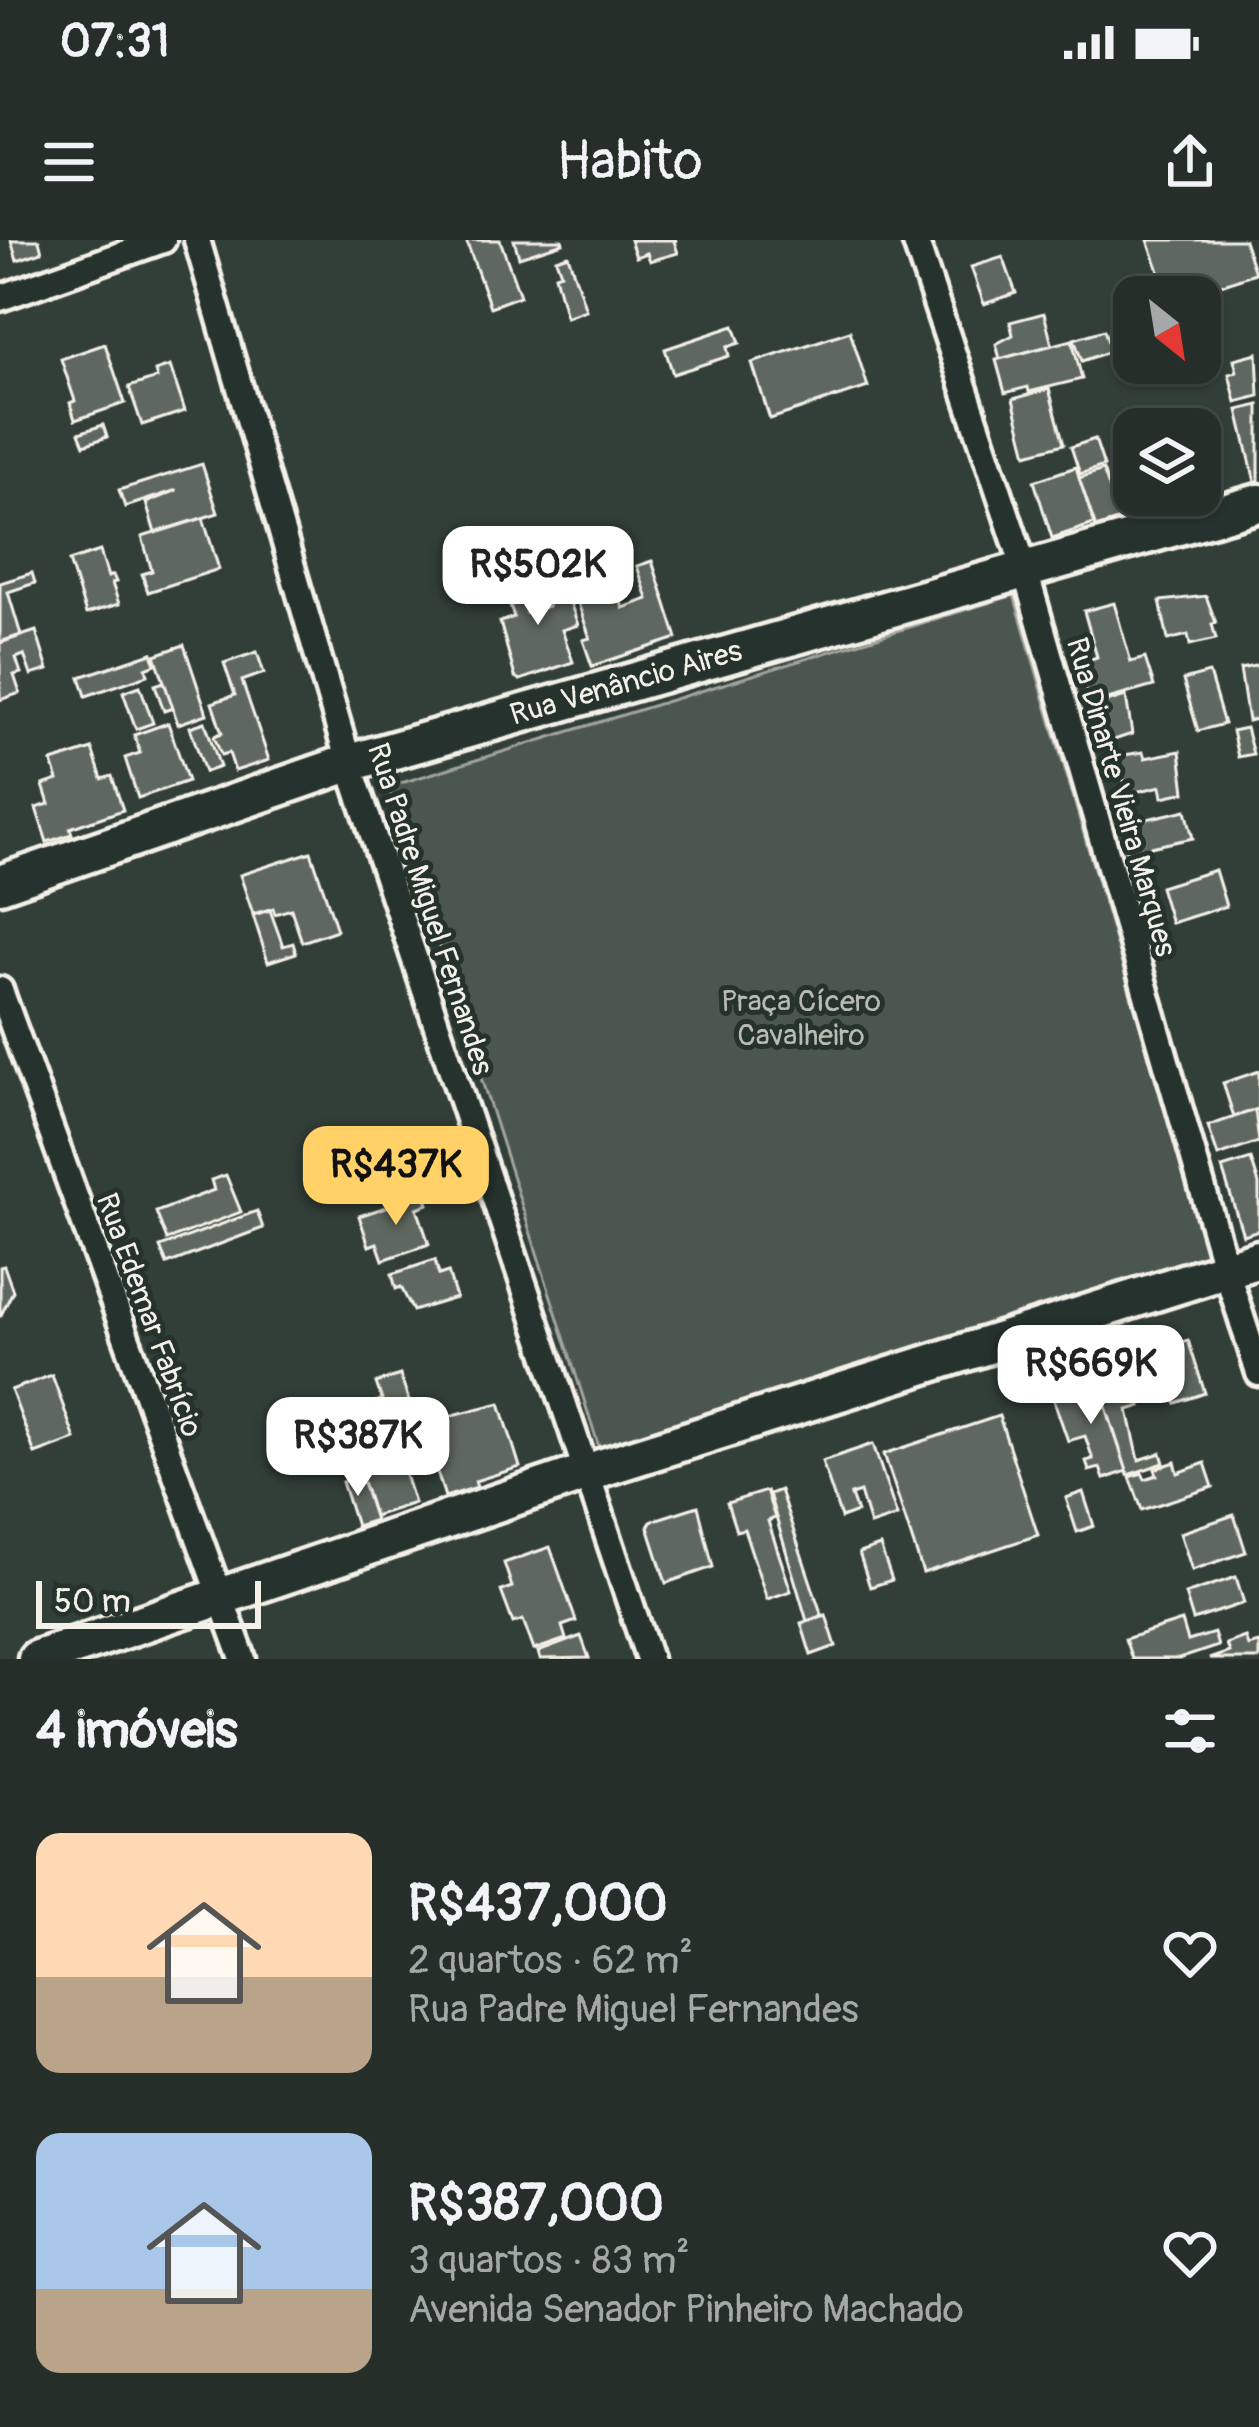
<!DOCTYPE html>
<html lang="pt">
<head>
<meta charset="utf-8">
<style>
  body { margin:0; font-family:Pangolin,sans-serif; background:#2e3632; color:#f1f3f6; height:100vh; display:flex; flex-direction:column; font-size:45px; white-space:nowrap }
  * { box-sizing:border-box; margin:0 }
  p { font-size:39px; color:#a4a8a8 }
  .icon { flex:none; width:66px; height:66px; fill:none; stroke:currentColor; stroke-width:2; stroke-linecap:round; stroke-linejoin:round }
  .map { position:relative; height:1419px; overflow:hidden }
  .sheet { display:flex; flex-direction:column; background:#262e2a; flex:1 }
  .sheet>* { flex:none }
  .needle { width:78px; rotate:150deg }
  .tools { position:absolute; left:1113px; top:36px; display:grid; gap:24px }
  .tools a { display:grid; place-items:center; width:108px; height:108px; border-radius:24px; background:#262e2a; box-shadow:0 3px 9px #0004,0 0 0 3px #424a47; font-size:60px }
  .scale { position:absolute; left:36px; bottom:30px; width:225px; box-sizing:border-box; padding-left:12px; border:6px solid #f4f1e8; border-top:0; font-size:33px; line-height:42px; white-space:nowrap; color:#f4f1e8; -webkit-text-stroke:9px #26332d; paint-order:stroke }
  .price { position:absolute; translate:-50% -102px; padding:0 27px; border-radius:24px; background:#fff; color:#222; font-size:39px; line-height:78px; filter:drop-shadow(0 3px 6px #0008) }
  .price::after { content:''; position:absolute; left:50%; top:72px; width:36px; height:27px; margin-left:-18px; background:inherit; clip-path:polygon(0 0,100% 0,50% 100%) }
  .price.active { background:#ffd166; color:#111 }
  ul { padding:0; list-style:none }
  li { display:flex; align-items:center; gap:36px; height:300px; padding:0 36px }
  li span { display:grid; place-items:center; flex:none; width:336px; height:240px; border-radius:24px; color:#555 }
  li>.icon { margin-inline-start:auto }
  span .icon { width:144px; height:144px; fill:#fffc; stroke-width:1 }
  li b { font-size:51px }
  h2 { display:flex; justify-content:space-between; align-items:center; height:144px; padding:0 36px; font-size:51px }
  .status { display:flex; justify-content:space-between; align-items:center; height:84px; padding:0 60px; background:#262e2a; direction:ltr }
  .status svg { height:33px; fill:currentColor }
  header { display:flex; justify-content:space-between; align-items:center; height:156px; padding:0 36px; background:#262e2a; font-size:54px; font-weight:600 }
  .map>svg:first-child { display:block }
  .green { fill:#4c564f; stroke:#a0a49c; stroke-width:3 }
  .building { fill:#5f6861; stroke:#f4f1e8; stroke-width:3 }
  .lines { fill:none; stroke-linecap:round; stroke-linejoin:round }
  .street-casing { stroke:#f4f1e8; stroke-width:33 }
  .secondary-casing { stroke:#f4f1e8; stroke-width:45 }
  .street { stroke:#26332d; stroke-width:24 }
  .secondary { stroke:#26332d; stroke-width:36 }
  .labels { text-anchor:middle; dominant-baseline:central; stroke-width:10; stroke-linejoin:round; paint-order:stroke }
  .street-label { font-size:30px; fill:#f4f1e8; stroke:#26332d }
  .park-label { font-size:30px; fill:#b9bbb2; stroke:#26332d }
</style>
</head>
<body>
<div class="status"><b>07:31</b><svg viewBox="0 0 49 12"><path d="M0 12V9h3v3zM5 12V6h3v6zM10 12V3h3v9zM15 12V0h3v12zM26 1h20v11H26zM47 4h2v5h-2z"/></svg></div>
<header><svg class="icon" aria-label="menu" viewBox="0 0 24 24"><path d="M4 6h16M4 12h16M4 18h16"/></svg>Habito<svg class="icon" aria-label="share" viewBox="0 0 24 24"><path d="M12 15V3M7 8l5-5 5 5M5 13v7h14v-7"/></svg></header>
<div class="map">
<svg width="1259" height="1419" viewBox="0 0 1259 1419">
  <rect width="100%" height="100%" fill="#323e38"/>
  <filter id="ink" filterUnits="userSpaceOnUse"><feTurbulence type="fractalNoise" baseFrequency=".00833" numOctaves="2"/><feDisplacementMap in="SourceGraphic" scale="24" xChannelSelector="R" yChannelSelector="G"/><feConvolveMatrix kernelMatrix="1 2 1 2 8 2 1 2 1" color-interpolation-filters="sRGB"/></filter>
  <g filter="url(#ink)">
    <path class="green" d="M 1014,355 L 1207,1015 L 599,1207 L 388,547 Z"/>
    <g class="building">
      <path d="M 11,0 L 39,0 L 42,12 L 17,20 Z"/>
      <path d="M 466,0 L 500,0 L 520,56 L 490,67 Z"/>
      <path d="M 514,0 L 562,0 L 563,3 L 519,17 Z"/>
      <path d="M 630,0 L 677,0 L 674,1 L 678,13 L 650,21 L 647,13 L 636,17 Z"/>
      <path d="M 1148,0 L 1244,0 L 1255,33 L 1187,57 L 1168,57 Z"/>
      <path d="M 568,15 L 586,70 L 566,77 L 555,35 L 561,33 L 556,19 Z"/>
      <path d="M 1003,17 L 1016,53 L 984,64 L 971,27 Z"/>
      <path d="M 1044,73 L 1052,105 L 1000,119 L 996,104 L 1013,95 L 1010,82 Z"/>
      <path d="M 1134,84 L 1134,123 L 1144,123 L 1133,126 L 1125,96 L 1116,98 L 1114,89 Z"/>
      <path d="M 734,86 L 740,103 L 727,107 L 729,116 L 673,134 L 665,109 Z"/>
      <path d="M 1104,90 L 1111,111 L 1082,121 L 1074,99 Z"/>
      <path d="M 850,91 L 868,147 L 770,179 L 752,123 Z"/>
      <path d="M 1072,100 L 1082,139 L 1029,152 L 1028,147 L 1005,153 L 996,120 Z"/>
      <path d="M 105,104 L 125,163 L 75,180 L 70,163 L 75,161 L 61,119 Z"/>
      <path d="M 1257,113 L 1259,156 L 1236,162 L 1229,134 L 1237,132 L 1234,119 Z"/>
      <path d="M 170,126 L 185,171 L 142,185 L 129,147 L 157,138 L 155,131 Z"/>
      <path d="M 1049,149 L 1064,204 L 1027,214 L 1013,159 Z"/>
      <path d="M 1259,165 L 1259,245 L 1256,246 L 1238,170 Z"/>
      <path d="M 1195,172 L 1217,238 L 1200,243 L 1200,189 L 1142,189 Z"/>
      <path d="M 103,185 L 107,197 L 84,205 L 79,193 Z"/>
      <path d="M 1095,199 L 1104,226 L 1080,234 L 1071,207 Z"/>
      <path d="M 202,224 L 218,273 L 155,293 L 146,263 L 177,250 L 125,267 L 119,250 Z"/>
      <path d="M 1076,227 L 1094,284 L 1052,298 L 1034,241 Z"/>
      <path d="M 1103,230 L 1120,280 L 1096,288 L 1079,238 Z"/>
      <path d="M 203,278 L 219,329 L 148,352 L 142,334 L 152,331 L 142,297 Z"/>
      <path d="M 100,311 L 108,337 L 113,335 L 116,342 L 112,343 L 119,364 L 86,374 L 69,321 Z"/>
      <path d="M 652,321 L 677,398 L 592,426 L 583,400 L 590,398 L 578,363 L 598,357 L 592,341 L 605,337 L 610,352 L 617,350 L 623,368 L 648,359 L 637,326 Z"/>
      <path d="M 558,327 L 578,385 L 562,390 L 573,422 L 520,440 L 515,437 L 500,382 L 514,377 L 500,335 L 512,331 L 526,373 L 548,366 L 550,359 L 542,333 Z"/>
      <path d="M 32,333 L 35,343 L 8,352 L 21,395 L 0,402 L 0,343 Z"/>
      <path d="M 1206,356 L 1216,383 L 1212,384 L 1216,399 L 1190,405 L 1188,395 L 1168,400 L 1160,361 Z"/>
      <path d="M 1114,363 L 1131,422 L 1145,418 L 1154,446 L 1090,464 L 1078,423 L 1097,417 L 1084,371 Z"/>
      <path d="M 36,391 L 48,430 L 31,435 L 24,415 L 16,418 L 21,433 L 14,435 L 20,453 L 0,460 L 0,403 Z"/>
      <path d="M 184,405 L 207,474 L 178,484 L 155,415 Z"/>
      <path d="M 257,412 L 264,433 L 242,441 L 269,520 L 235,531 L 229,513 L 221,515 L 214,496 L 222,493 L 212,463 L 235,455 L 224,423 Z"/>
      <path d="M 152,413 L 156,424 L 146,428 L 148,435 L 86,456 L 80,437 Z"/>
      <path d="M 1259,425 L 1259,478 L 1248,481 L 1240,429 Z"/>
      <path d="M 1209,433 L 1224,484 L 1198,491 L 1183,440 Z"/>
      <path d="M 164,442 L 173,468 L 164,471 L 155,445 Z"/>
      <path d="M 140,446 L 153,483 L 136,489 L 123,452 Z"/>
      <path d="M 1126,456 L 1132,494 L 1099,505 L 1092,466 Z"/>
      <path d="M 205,482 L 220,527 L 205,532 L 190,487 Z"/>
      <path d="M 168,483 L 188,541 L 138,558 L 125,518 L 140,513 L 134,495 Z"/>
      <path d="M 1246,488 L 1253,514 L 1238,517 L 1232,491 Z"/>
      <path d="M 92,509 L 102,539 L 112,536 L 123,570 L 70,588 L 72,594 L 47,602 L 36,568 L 49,564 L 43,545 L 58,540 L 52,522 Z"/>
      <path d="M 1180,511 L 1185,552 L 1163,557 L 1161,546 L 1127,554 L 1118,516 L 1143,512 L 1145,518 Z"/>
      <path d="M 1131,569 L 1134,582 L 1186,570 L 1193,598 L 1127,612 L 1118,572 Z"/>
      <path d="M 311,612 L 337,690 L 302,702 L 291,669 L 275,674 L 273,668 L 253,674 L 240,635 Z"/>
      <path d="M 1215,630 L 1226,666 L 1171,683 L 1160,647 Z"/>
      <path d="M 270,670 L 283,706 L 293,703 L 296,713 L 268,722 L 253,675 Z"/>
      <path d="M 1259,831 L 1259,869 L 1234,877 L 1223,843 Z"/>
      <path d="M 1255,870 L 1259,902 L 1218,916 L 1208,886 Z"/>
      <path d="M 1251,919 L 1259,944 L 1259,990 L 1243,995 L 1222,928 Z"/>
      <path d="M 226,935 L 241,972 L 167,1000 L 156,972 L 214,950 L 211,940 Z"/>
      <path d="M 425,954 L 428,964 L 417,968 L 429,1004 L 383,1020 L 377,1003 L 369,1006 L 359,976 Z"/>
      <path d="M 257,971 L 263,988 L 167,1024 L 160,1007 Z"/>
      <path d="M 435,1020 L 439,1035 L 448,1032 L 456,1058 L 413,1071 L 401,1047 L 396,1049 L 392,1034 Z"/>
      <path d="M 4,1026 L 13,1051 L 0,1077 L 0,1027 Z"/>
      <path d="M 1188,1100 L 1205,1153 L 1176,1163 L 1158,1109 Z"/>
      <path d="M 1126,1120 L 1141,1166 L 1128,1170 L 1139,1220 L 1161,1213 L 1164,1223 L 1128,1235 L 1094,1130 Z"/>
      <path d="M 52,1135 L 75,1199 L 35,1214 L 11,1150 Z"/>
      <path d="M 400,1135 L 411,1167 L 386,1175 L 414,1263 L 374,1276 L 341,1172 L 382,1160 L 376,1143 Z"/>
      <path d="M 1097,1140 L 1127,1231 L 1104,1239 L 1100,1228 L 1089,1231 L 1086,1221 L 1093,1219 L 1085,1196 L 1068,1201 L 1052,1155 Z"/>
      <path d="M 500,1163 L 520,1227 L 475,1241 L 477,1247 L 445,1257 L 421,1183 Z"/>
      <path d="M 999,1176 L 1038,1295 L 923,1333 L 884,1214 Z"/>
      <path d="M 873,1204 L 897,1276 L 870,1285 L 860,1252 L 851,1255 L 857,1272 L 841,1278 L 822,1221 Z"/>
      <path d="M 1175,1222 L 1178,1233 L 1205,1223 L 1213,1247 L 1142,1270 L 1130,1237 L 1142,1233 L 1145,1239 L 1157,1235 L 1155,1229 Z"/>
      <path d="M 359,1230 L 375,1280 L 356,1286 L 342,1242 L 353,1238 L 351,1232 Z"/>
      <path d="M 780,1250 L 822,1376 L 807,1381 L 769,1254 Z"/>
      <path d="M 766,1251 L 775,1278 L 768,1281 L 791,1351 L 767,1359 L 744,1289 L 736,1291 L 727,1263 Z"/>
      <path d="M 1083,1252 L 1094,1286 L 1077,1292 L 1066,1258 Z"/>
      <path d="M 698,1266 L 713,1327 L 666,1343 L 648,1287 L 651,1281 Z"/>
      <path d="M 1234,1275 L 1246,1312 L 1192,1330 L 1180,1293 Z"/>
      <path d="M 880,1306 L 892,1340 L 870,1347 L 859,1313 Z"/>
      <path d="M 550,1307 L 576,1381 L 562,1386 L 566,1399 L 534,1410 L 523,1380 L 513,1383 L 501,1351 L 512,1347 L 504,1323 Z"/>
      <path d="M 1236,1337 L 1244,1363 L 1193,1380 L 1185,1354 Z"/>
      <path d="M 826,1375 L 836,1406 L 811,1415 L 801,1383 Z"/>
      <path d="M 1182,1381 L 1188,1401 L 1214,1393 L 1218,1406 L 1179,1419 L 1132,1419 L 1125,1399 Z"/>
      <path d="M 581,1396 L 589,1418 L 540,1419 L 538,1412 Z"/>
      <path d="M 1245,1397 L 1248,1406 L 1259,1403 L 1259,1419 L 1209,1419 L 1229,1412 L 1226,1404 Z"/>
    </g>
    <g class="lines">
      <g class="street-casing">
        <g id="street">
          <path d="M 197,0 L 349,523 L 649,1419"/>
          <path d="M 915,0 L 1024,327 L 1226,1030 L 1259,1133"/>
          <path d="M 0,58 L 163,0"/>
          <path d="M 0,750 L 243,1419"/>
        </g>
      </g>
      <g class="secondary-casing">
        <g id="secondary">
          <path d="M 0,644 L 349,523 L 1259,263"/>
          <path d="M 37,1419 L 585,1233 L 1259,1019"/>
        </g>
      </g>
      <use href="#street" class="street"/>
      <use href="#secondary" class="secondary"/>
    </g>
  </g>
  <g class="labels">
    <g class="street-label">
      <text transform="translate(626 443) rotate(-16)">Rua Venâncio Aires</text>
      <text transform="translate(1121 557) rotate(74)">Rua Dinarte Vieira Marques</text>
      <text transform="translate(430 669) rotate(72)">Rua Padre Miguel Fernandes</text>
      <text transform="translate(149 1075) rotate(70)">Rua Edemar Fabrício</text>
    </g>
    <g class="park-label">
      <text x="801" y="761">Praça Cícero<tspan x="801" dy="34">Cavalheiro</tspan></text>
    </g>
  </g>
</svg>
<div class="tools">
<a><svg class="needle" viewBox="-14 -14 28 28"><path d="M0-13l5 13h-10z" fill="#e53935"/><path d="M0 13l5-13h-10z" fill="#a4a8a8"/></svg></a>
<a><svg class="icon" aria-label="layers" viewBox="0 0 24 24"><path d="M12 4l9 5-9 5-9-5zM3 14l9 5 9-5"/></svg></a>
</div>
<div class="scale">50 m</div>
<b class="price" style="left:538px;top:388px">R$502K</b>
<b class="price active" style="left:396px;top:988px">R$437K</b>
<b class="price" style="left:1091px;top:1187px">R$669K</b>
<b class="price" style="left:358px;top:1259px">R$387K</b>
</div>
<section class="sheet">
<h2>4 imóveis<svg class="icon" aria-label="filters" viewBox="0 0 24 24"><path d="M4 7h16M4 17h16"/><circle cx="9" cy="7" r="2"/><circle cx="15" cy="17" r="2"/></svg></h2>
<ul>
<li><span style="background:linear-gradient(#ffd9b3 60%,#b9a48a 0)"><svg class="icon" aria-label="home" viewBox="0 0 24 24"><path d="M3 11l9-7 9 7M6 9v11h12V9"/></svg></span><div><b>R$437,000</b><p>2 quartos · 62 m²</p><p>Rua Padre Miguel Fernandes</p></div><svg class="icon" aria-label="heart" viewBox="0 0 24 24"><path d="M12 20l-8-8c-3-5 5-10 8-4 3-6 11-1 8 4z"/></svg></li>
<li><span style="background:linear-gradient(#a9c7e8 65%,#b9a48a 0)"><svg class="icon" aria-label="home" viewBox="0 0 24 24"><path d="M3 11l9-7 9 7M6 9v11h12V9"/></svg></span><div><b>R$387,000</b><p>3 quartos · 83 m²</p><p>Avenida Senador Pinheiro Machado</p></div><svg class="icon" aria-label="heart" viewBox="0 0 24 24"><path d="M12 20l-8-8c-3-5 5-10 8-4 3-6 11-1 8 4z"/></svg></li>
</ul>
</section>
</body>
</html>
